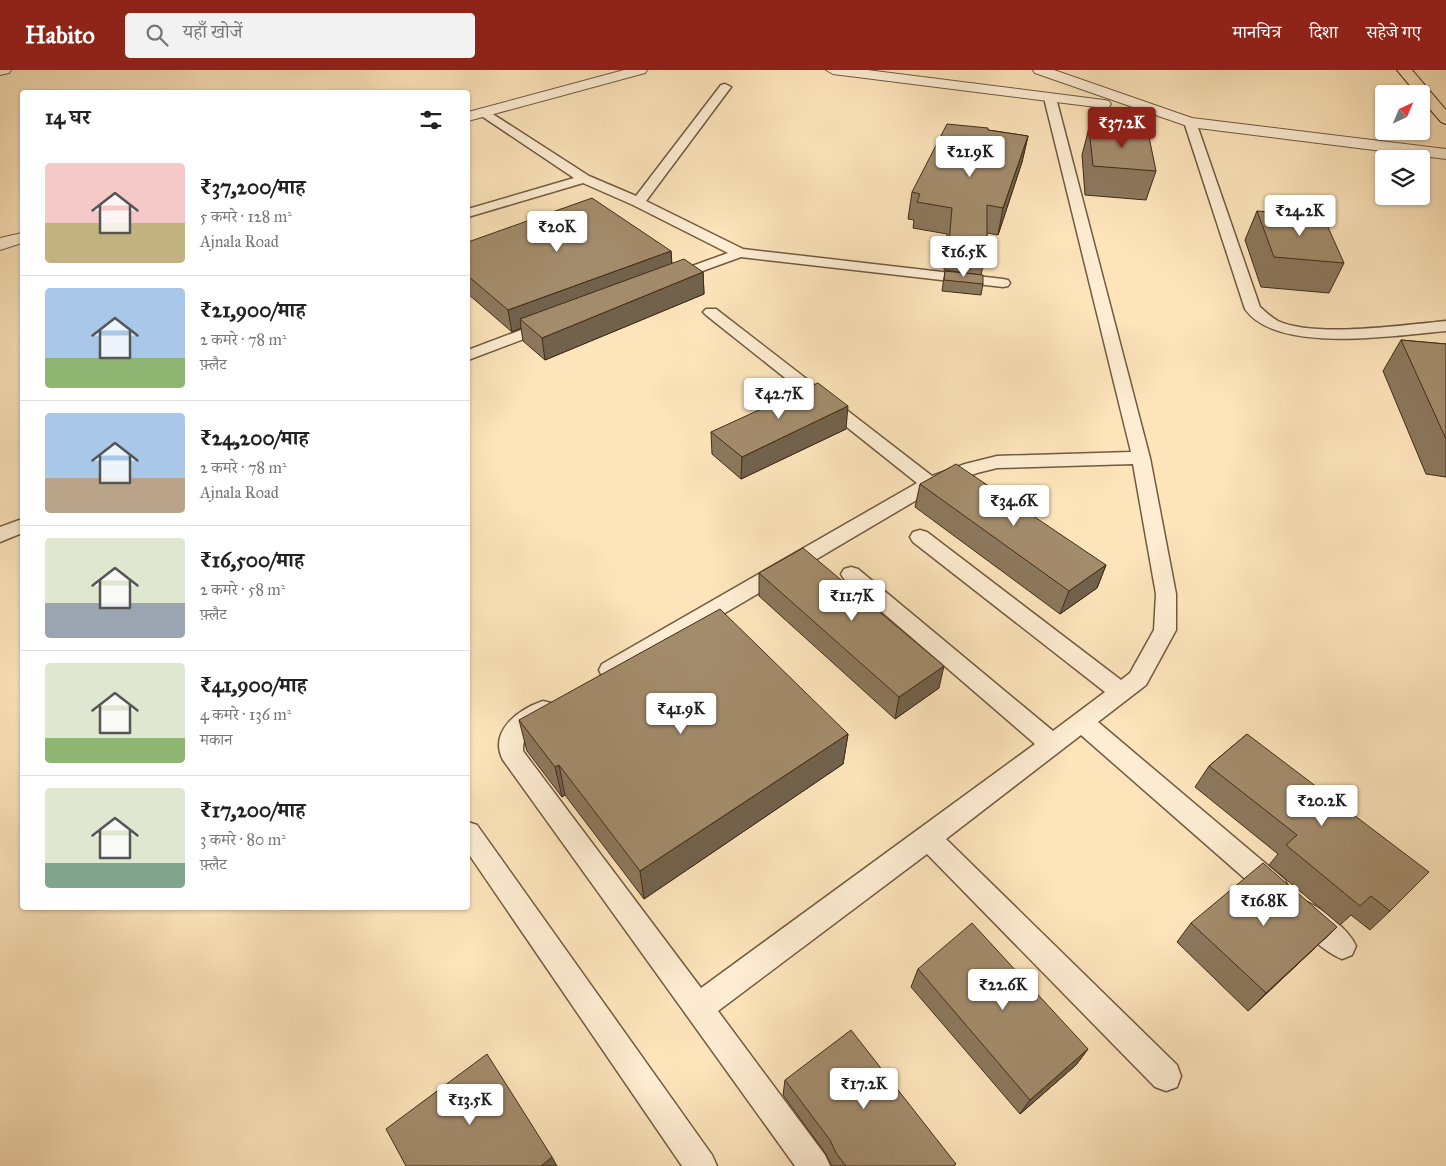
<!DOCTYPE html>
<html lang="hi">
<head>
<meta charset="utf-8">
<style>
  body { margin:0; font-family:"IM FELL Great Primer","Noto Serif Devanagari",serif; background:#f2f2f2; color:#222; height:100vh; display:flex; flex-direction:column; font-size:19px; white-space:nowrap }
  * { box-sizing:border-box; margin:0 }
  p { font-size:16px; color:#767676 }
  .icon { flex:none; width:28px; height:28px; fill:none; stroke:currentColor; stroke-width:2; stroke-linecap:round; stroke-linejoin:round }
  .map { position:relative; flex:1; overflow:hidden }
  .details { position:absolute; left:20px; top:20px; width:450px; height:820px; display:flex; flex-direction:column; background:#fff; border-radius:5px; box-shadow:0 1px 4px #0004 }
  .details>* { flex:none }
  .needle { width:32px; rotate:44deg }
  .controls { position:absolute; left:1375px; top:15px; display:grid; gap:10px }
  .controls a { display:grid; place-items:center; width:55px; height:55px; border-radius:5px; background:#fff; box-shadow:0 1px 4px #0004; font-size:25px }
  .price { position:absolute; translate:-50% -42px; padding:0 11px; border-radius:5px; background:#fff; color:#222; font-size:16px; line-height:32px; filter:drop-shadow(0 1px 2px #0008) }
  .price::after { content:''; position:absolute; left:50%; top:30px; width:15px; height:11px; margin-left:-8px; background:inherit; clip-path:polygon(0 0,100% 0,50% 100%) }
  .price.active { background:#8f2418; color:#fff }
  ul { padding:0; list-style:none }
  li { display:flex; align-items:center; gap:15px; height:125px; padding:0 25px }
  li+li { border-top:1px solid #e0e0e0 }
  li span { display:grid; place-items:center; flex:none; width:140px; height:100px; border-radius:5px; color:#555 }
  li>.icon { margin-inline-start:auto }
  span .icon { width:60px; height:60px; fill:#fffc; stroke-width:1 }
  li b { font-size:21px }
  h2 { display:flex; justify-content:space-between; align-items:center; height:60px; padding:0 25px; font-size:21px }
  header { display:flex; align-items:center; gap:30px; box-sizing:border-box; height:70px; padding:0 25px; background:#8f2418; color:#fff }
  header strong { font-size:24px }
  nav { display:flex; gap:28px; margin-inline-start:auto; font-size:18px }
  .search { width:350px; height:45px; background:#f2f2f2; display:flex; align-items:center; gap:12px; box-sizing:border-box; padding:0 18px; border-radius:5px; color:#767676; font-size:19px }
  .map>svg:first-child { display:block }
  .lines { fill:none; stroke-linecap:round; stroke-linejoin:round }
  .lane-casing { stroke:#715a3f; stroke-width:3 }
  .street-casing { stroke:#715a3f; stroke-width:2 }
  .highway-casing { stroke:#422c16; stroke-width:2 }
  .lane { fill:#feedd3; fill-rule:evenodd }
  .street { fill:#feedd3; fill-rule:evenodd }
  .highway { fill:#fde4bb; fill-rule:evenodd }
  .wall { fill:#8c785d; stroke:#422c16 }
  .shaded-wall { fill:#72624c; stroke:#422c16 }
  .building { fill:#a38c6c; stroke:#422c16 }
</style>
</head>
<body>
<header>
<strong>Habito</strong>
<div class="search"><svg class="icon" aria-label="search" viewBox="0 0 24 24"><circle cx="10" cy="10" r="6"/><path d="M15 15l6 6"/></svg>यहाँ खोजें</div>
<nav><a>मानचित्र</a><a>दिशा</a><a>सहेजे गए</a></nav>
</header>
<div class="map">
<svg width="1446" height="1096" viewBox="0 0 1446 1096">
  <rect width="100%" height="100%" fill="#fde4bb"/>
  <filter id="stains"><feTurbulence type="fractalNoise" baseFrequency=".004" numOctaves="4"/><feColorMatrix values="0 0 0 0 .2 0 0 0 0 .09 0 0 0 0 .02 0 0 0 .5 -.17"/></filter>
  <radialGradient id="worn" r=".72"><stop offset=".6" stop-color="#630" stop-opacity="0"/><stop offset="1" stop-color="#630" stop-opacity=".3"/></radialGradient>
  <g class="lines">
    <g class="lane-casing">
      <g id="lane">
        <path d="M 725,14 L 731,17 L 646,131 L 743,179 L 1003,209 L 1008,210 L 1010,213 L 1008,216 L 1003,217 L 741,187 L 672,212 L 667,211 L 665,208 L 667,205 L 728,183 L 633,135 L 583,113 L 468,147 L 468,139 L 574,108 L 480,45 L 478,43 L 480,41 L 488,41 L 589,106 L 636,126 L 721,15 Z"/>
        <path d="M 1050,25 L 1056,28 L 1150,388 L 1176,524 L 1176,560 L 1146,615 L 1098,652 L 1285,810 L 1289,819 L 1285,828 L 1276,831 L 1267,828 L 1081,665 L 946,769 L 1177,995 L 1181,1006 L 1177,1017 L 1166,1021 L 1155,1017 L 927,784 L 718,941 L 825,1085 L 830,1096 L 795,1096 L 503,690 C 488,661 519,639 543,631 L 551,633 L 554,640 C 545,659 523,652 523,681 L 701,918 L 1035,674 L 844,509 L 841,504 L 844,499 L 851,497 L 858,499 L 1053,661 L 1105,622 L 913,472 L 910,467 L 913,462 L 920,460 L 927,462 L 1121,610 L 1130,603 L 1154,560 L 1156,524 L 1133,394 L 997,398 L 977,403 L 937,418 L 618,606 L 610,609 L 602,606 L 599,600 L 602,594 L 917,413 L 706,245 L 703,242 L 706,239 L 716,239 L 932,406 L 965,394 L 997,386 L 1131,382 L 1044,28 Z"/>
        <path d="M 1190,48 L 1196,52 L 1260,237 C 1266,242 1272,248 1278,251 C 1315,268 1404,255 1446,251 L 1446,261 C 1397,265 1277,285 1245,239 L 1184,52 Z"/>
        <path d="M 550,249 L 556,251 L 558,254 L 556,257 L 468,290 L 468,280 Z"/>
        <path d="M 22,449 L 22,463 L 0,472 L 0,457 Z"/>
        <path d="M 468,752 L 477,755 L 712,1085 L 717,1096 L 682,1096 L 468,783 Z"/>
        <path d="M 1307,832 C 1323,839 1349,860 1356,876 L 1352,885 L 1342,889 C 1326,883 1300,861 1294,845 L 1297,836 Z"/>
      </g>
    </g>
    <g class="street-casing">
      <g id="street">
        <path d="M 0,0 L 11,0 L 9,3 L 0,5 Z"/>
        <path d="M 624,0 L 647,0 L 645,3 L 468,51 L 468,42 Z"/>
        <path d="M 826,0 L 867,0 L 1104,30 L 1109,31 L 1111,34 L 1109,37 L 1104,38 L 833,4 Z"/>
        <path d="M 1033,0 L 1054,0 L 1192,48 L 1446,79 L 1446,89 L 1190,57 L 1035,3 Z"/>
        <path d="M 22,163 L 22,173 L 0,180 L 0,168 Z"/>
      </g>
    </g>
    <g class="highway-casing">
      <path id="highway" d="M 1397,0 L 1412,0 L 1446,40 L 1446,54 L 1441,52 L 1421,29 L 1421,24 L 1417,24 Z"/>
    </g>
    <use href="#lane" class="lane"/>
    <use href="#street" class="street"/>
    <use href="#highway" class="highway"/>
  </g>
  <g class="wall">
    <path d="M 1089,58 L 1156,101 L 1146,130 L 1085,125 L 1082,85 Z"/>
    <path d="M 988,60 L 1028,66 L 1022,92 L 998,165 L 987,163 L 987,177 L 981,205 L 944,200 L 947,164 L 913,158 L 914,150 L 908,149 L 912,122 Z"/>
    <path d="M 1257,141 L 1344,193 L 1329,223 L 1261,217 L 1245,170 Z"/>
    <path d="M 468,172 L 671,181 L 672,194 L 703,202 L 704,224 L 545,290 L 523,271 L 521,258 L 512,262 L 468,224 Z"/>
    <path d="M 945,201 L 983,214 L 981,225 L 942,221 Z"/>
    <path d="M 1401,270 L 1446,274 L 1446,407 L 1426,404 L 1383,301 Z"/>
    <path d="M 846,359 L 741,409 L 712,384 L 711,362 Z"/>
    <path d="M 920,414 L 1106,495 L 1097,518 L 1060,544 L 915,437 Z"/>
    <path d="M 759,503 L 939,618 L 895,649 L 759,526 Z"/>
    <path d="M 519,650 L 848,664 L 843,694 L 644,829 L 565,725 L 562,727 L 527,681 Z"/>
    <path d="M 1247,664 L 1390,841 L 1370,860 L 1351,845 L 1340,855 L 1269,795 L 1278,784 L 1195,717 L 1209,696 Z"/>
    <path d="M 1191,853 L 1337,857 L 1248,941 L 1177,872 Z"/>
    <path d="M 918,899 L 1088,979 L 1076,995 L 1020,1044 L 911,917 Z"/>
    <path d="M 785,1010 L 956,1094 L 954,1096 L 832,1096 L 826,1084 L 783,1025 Z"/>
  </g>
  <g class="shaded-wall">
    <path d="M 1028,66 L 1022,92 L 998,165 L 1003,138 Z"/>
    <path d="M 671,181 L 672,202 L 520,249 L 521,258 L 512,262 L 508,240 Z"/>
    <path d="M 703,202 L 704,224 L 545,290 L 542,268 Z"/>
    <path d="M 848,336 L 846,359 L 741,409 L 742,387 Z"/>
    <path d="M 1106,495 L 1097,518 L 1060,544 L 1069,521 Z"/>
    <path d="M 944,596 L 939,618 L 895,649 L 899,627 Z"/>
    <path d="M 848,664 L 843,694 L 644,829 L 640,801 Z"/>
    <path d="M 559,695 L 565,725 L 562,727 L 555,697 Z"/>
    <path d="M 1337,857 L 1318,875 L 1248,941 L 1266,923 Z"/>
    <path d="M 1088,979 L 1076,995 L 1020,1044 L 1030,1030 Z"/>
    <path d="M 552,1087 L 557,1096 L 541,1096 Z"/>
  </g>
  <g class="building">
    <path d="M 947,54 L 988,58 L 988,60 L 1028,66 L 1003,138 L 987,135 L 987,177 L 949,173 L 952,138 L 917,132 L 920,124 L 912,122 Z"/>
    <path d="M 1089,58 L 1148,62 L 1156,101 L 1093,96 Z"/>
    <path d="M 592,128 L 671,181 L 508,240 L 468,206 L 468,172 Z"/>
    <path d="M 1257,141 L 1323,146 L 1344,193 L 1274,187 Z"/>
    <path d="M 684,189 L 703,202 L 542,268 L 520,249 Z"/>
    <path d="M 945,201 L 983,205 L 983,214 L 944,210 Z"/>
    <path d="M 1401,270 L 1446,274 L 1446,369 Z"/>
    <path d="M 818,313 L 848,336 L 742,387 L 711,362 Z"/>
    <path d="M 956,394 L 1106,495 L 1069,521 L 920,414 Z"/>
    <path d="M 803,478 L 944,596 L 899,627 L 759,503 Z"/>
    <path d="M 720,539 L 848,664 L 640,801 L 559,695 L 555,697 L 519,650 Z"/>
    <path d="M 1247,664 L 1429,802 L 1390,841 L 1371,826 L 1360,836 L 1286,775 L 1297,765 L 1209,696 Z"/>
    <path d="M 1263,793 L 1337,857 L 1266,923 L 1191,853 Z"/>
    <path d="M 972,853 L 1088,979 L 1030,1030 L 918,899 Z"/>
    <path d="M 851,960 L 956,1094 L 953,1096 L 846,1096 L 836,1083 L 830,1070 L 785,1010 Z"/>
    <path d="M 487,984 L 552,1087 L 541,1096 L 406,1096 L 386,1059 Z"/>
  </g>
  <rect width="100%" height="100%" filter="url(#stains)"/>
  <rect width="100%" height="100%" fill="url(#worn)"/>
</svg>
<div class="controls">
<a><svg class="needle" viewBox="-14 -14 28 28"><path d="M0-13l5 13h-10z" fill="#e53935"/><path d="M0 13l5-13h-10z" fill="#767676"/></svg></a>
<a><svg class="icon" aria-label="layers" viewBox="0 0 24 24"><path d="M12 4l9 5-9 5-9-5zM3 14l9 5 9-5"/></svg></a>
</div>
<b class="price active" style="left:1122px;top:79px">₹37.2K</b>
<b class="price" style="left:970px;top:108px">₹21.9K</b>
<b class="price" style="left:1300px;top:167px">₹24.2K</b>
<b class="price" style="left:557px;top:183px">₹20K</b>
<b class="price" style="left:964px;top:208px">₹16.5K</b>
<b class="price" style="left:779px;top:350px">₹42.7K</b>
<b class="price" style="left:1014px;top:457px">₹34.6K</b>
<b class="price" style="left:852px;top:552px">₹11.7K</b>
<b class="price" style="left:681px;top:665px">₹41.9K</b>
<b class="price" style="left:1322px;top:757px">₹20.2K</b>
<b class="price" style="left:1264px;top:857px">₹16.8K</b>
<b class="price" style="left:1003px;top:941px">₹22.6K</b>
<b class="price" style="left:864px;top:1040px">₹17.2K</b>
<b class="price" style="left:470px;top:1056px">₹13.5K</b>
<section class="details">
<h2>14 घर<svg class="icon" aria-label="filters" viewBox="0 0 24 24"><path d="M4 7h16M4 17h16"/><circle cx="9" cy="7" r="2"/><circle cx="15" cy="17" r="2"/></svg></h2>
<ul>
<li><span style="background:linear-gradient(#f6c9c9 60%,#c2b280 0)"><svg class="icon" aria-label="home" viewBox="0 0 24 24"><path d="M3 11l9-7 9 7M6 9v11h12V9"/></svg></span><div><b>₹37,200/माह</b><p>5 कमरे · 128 m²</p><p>Ajnala Road</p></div></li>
<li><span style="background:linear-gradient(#a9c7e8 70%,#8fb573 0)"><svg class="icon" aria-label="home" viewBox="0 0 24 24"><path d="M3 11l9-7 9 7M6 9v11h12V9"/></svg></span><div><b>₹21,900/माह</b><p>2 कमरे · 78 m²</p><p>फ़्लैट</p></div></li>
<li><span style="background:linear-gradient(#a9c7e8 65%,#b9a48a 0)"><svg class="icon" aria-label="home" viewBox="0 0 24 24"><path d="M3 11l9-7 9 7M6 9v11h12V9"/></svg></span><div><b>₹24,200/माह</b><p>2 कमरे · 78 m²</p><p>Ajnala Road</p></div></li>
<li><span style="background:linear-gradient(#dfe7d0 65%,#9aa5b1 0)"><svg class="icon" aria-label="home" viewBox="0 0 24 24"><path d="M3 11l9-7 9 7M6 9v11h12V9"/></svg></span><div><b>₹16,500/माह</b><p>2 कमरे · 58 m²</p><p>फ़्लैट</p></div></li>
<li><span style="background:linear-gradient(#dfe7d0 75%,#8fb573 0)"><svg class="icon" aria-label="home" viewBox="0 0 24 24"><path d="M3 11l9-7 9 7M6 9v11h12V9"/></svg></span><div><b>₹41,900/माह</b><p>4 कमरे · 136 m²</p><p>मकान</p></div></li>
<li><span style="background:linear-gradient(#dfe7d0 75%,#7fa58c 0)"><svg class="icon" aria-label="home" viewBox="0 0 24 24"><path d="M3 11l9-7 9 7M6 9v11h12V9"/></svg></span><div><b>₹17,200/माह</b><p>3 कमरे · 80 m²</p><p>फ़्लैट</p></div></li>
</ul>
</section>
</div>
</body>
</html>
